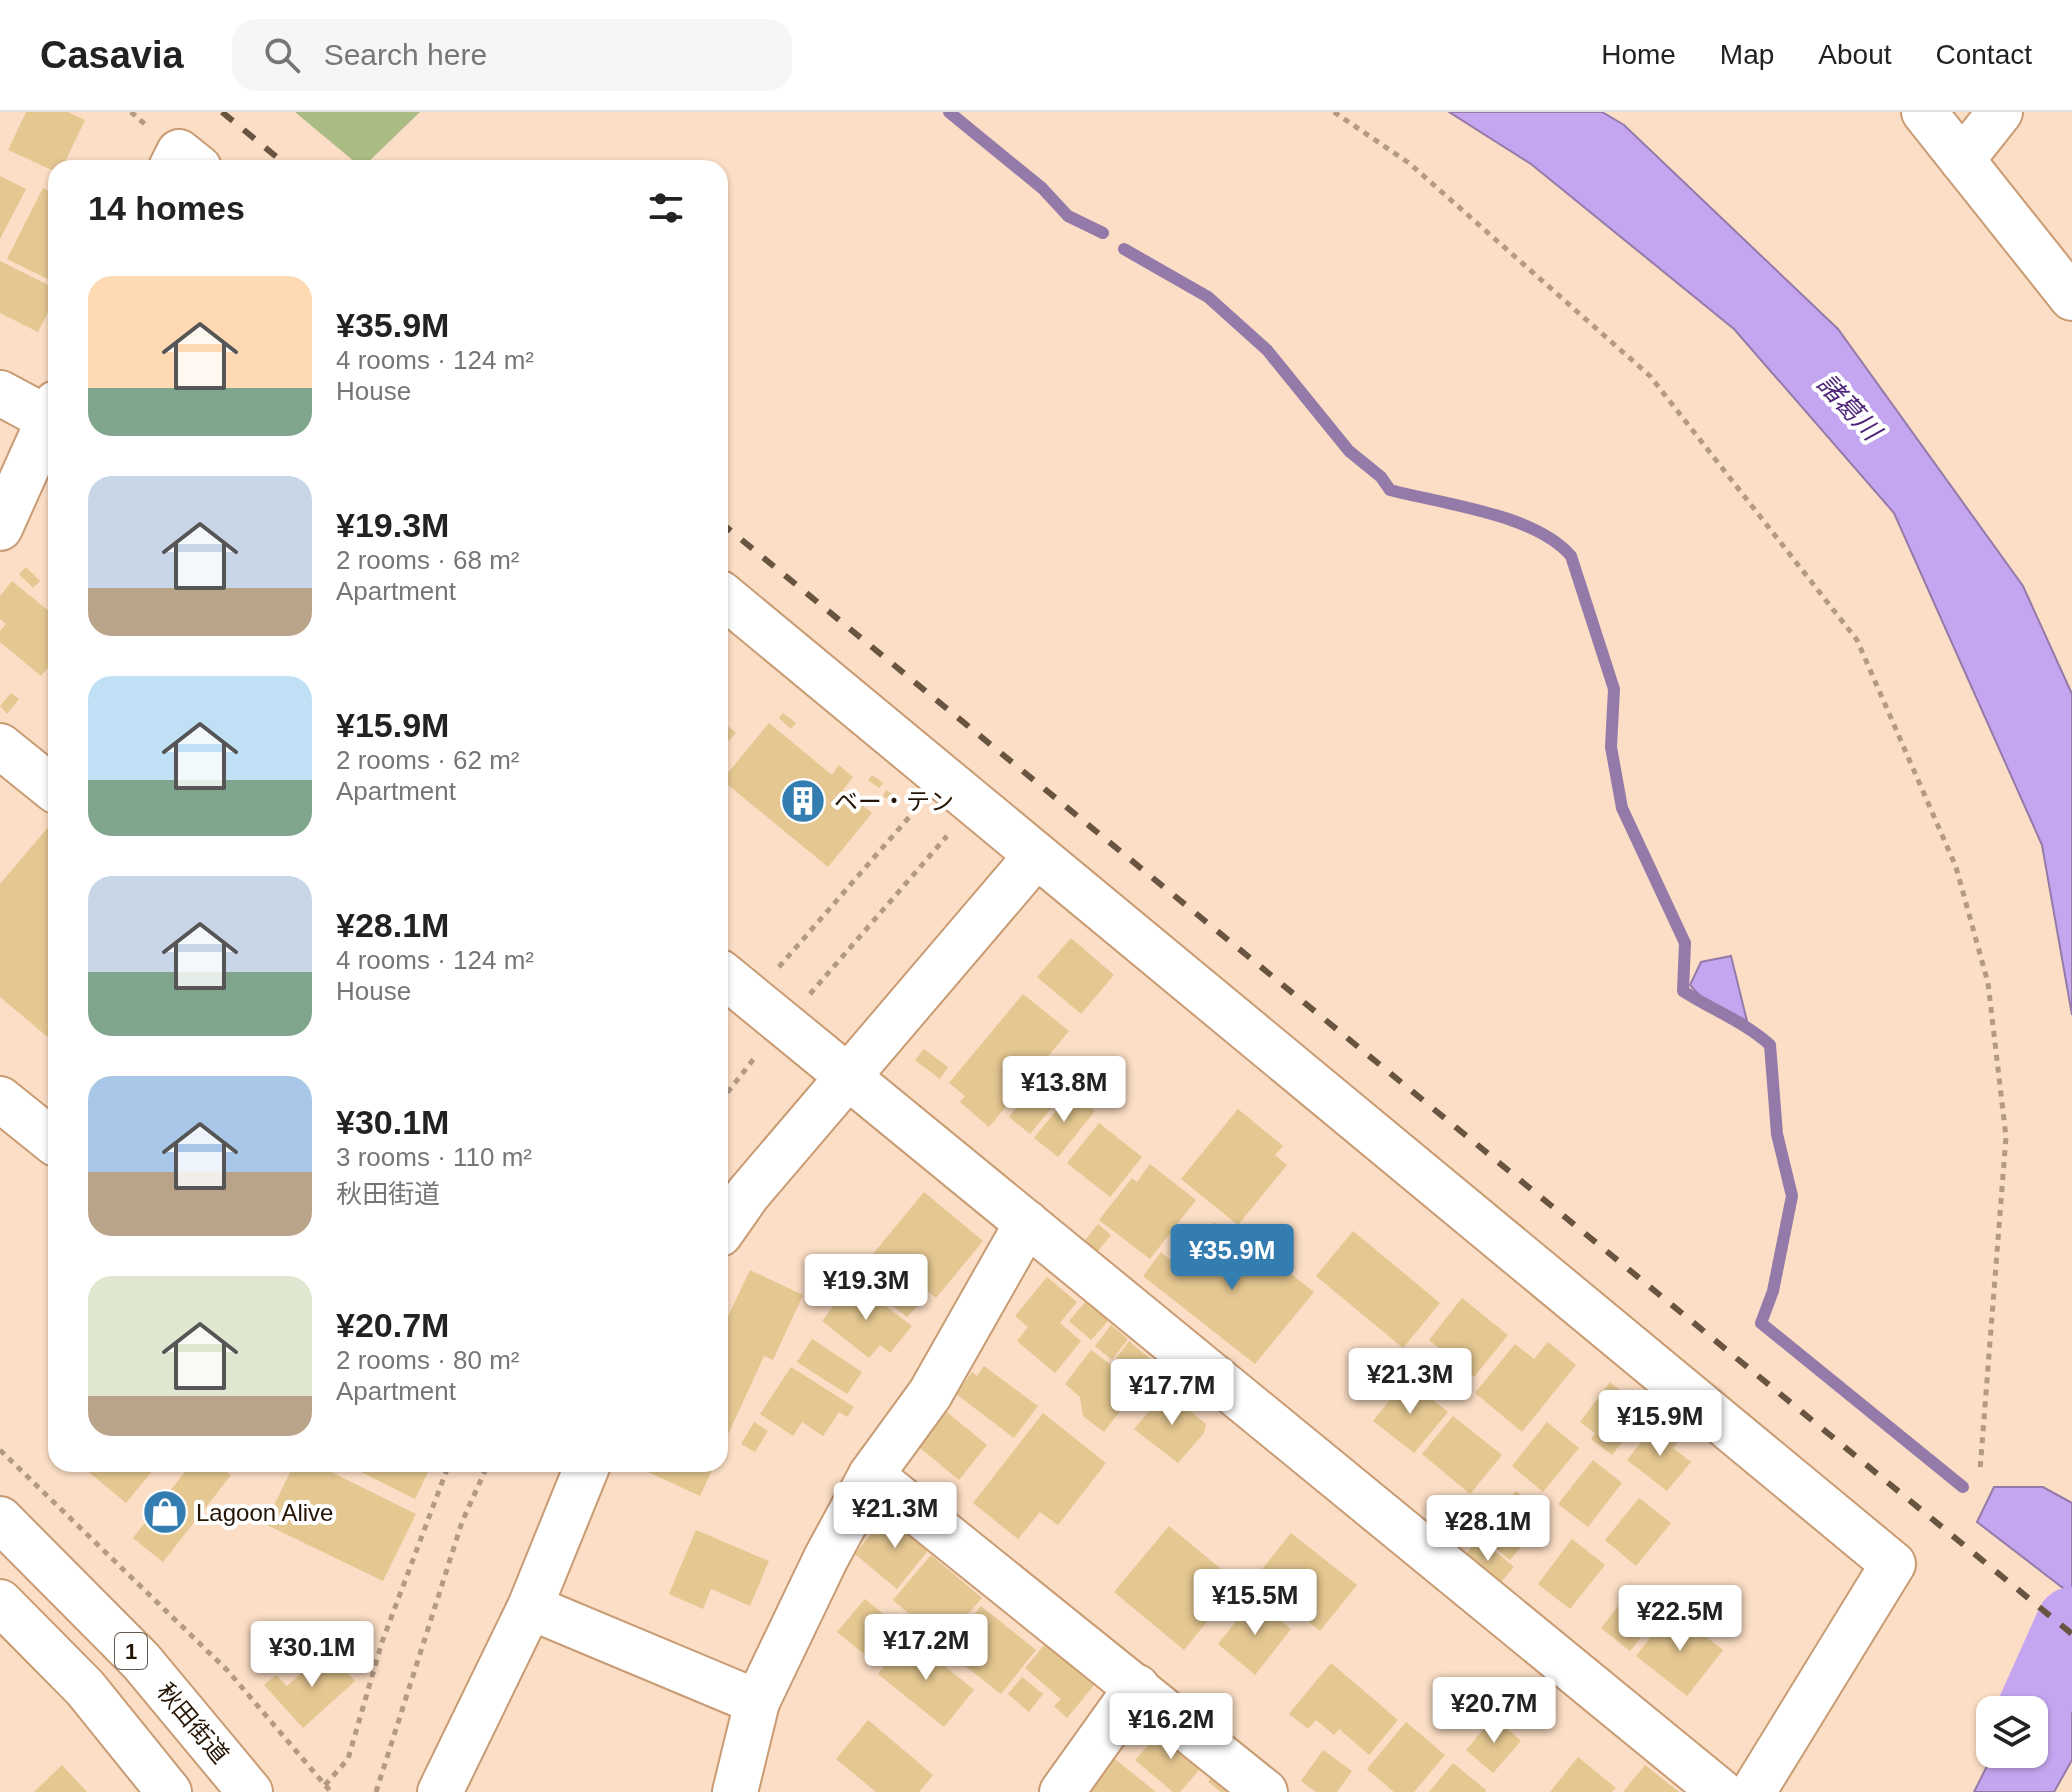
<!DOCTYPE html>
<html lang="en">
<head>
<meta charset="utf-8">
<style>
  body { margin:0; font-family:Arial,"Noto Sans JP",sans-serif; background:#f6f6f6; color:#222; height:100vh; display:flex; flex-direction:column; font-size:30px; white-space:nowrap }
  * { box-sizing:border-box; margin:0 }
  p { font-size:26px; color:#767676 }
  .icon { flex:none; width:44px; height:44px; fill:none; stroke:currentColor; stroke-width:2; stroke-linecap:round; stroke-linejoin:round }
  .map { position:relative; flex:1; overflow:hidden }
  .panel { position:absolute; left:48px; top:48px; width:680px; height:1312px; display:flex; flex-direction:column; background:#fff; border-radius:24px; box-shadow:0 2px 6px #0004 }
  .panel>* { flex:none }
  .controls { position:absolute; left:1976px; top:1584px; display:grid; gap:16px }
  .controls a { display:grid; place-items:center; width:72px; height:72px; border-radius:16px; background:#fff; box-shadow:0 2px 6px #0004; font-size:40px }
  .price { position:absolute; translate:-50% -68px; padding:0 18px; border-radius:8px; background:#fff; color:#222; font-size:26px; line-height:52px; filter:drop-shadow(0 2px 4px #0008) }
  .price::after { content:''; position:absolute; left:50%; top:48px; width:24px; height:18px; margin-left:-12px; background:inherit; clip-path:polygon(0 0,100% 0,50% 100%) }
  .price.active { background:#337db1; color:#fff }
  ul { padding:0; list-style:none }
  li { display:flex; align-items:center; gap:24px; height:200px; padding:0 40px }
  li span { display:grid; place-items:center; flex:none; width:224px; height:160px; border-radius:24px; color:#555 }
  li>.icon { margin-inline-start:auto }
  span .icon { width:96px; height:96px; fill:#fffc; stroke-width:1 }
  li b { font-size:34px }
  h2 { display:flex; justify-content:space-between; align-items:center; height:96px; padding:0 40px; font-size:34px }
  header { display:flex; align-items:center; gap:48px; box-sizing:border-box; height:112px; padding:0 40px; background:#fff; border-bottom:2px solid #e0e0e0 }
  header strong { font-size:38px }
  nav { display:flex; gap:44px; margin-inline-start:auto; font-size:28px }
  .search { width:560px; height:72px; background:#f6f6f6; display:flex; align-items:center; gap:20px; box-sizing:border-box; padding:0 28px; border-radius:24px; color:#767676; font-size:30px }
  .map>svg:first-child { display:block }
  .green { fill:#aabc83 }
  .water { fill:#c4a6f0; stroke:#947aa9; stroke-width:2 }
  .lines { fill:none; stroke-linecap:round; stroke-linejoin:round }
  .stream { stroke:#947aa9; stroke-width:12 }
  .river { stroke:#c4a6f0; stroke-width:72 }
  .building { fill:#e4c791 }
  .minor-casing { stroke:#c99b73; stroke-width:48 }
  .major-casing { stroke:#c99b73; stroke-width:48 }
  .path { stroke:#b39a84; stroke-width:5; stroke-dasharray:6 6; stroke-linecap:butt }
  .minor { stroke:#fff; stroke-width:44 }
  .major { stroke:#fff; stroke-width:44 }
  .rail { stroke:#695441; stroke-width:6; stroke-dasharray:14 14; stroke-linecap:butt }
  .labels { text-anchor:middle; dominant-baseline:central; stroke-width:8; stroke-linejoin:round; paint-order:stroke }
  .shield { fill:#fff; stroke:#665a4f; stroke-width:2 }
  .shield-label { font-size:22px; font-weight:bold; fill:#251404 }
  .poi-label { font-size:24px; fill:#251404; stroke:#fff; text-anchor:start }
  .street-label { font-size:24px; fill:#251404; stroke:#fff }
  .water-label { font-size:26px; font-style:italic; fill:#4e2479; stroke:#fff }
</style>
</head>
<body>
<header>
<strong>Casavia</strong>
<div class="search"><svg class="icon" aria-label="search" viewBox="0 0 24 24"><circle cx="10" cy="10" r="6"/><path d="M15 15l6 6"/></svg>Search here</div>
<nav><a>Home</a><a>Map</a><a>About</a><a>Contact</a></nav>
</header>
<div class="map">
<svg width="2072" height="1680" viewBox="0 0 2072 1680">
  <rect width="100%" height="100%" fill="#fbdec5"/>
  <path class="green" d="M 295,0 L 420,0 L 362,56 Z"/>
  <g class="water">
    <path d="M 1449,0 L 1602,0 L 1624,13 L 1838,217 L 2023,474 L 2072,582 L 2072,903 L 2042,733 L 1894,401 L 1734,217 L 1531,52 Z"/>
    <path d="M 1731,844 L 1747,909 L 1700,884 L 1690,873 L 1701,850 Z"/>
    <path d="M 1994,1375 L 2043,1375 L 2072,1391 L 2072,1483 L 1977,1410 Z"/>
    <path d="M 2041,1542 L 2072,1565 L 2072,1648 L 2054,1680 L 1974,1680 L 1993,1642 L 2034,1642 L 2034,1598 L 2015,1598 Z"/>
  </g>
  <g class="lines">
    <g class="stream">
      <path d="M 949,0 L 1042,76 L 1068,104 L 1103,121"/>
      <path d="M 1124,137 L 1208,185 L 1267,238 L 1349,339 L 1381,365 L 1390,378 C 1443,392 1535,402 1571,444 L 1614,577 L 1611,635 L 1622,696 L 1685,831 L 1683,879 C 1712,898 1745,910 1770,933 L 1777,1022 L 1792,1084 L 1773,1179 L 1761,1211 L 1963,1375"/>
    </g>
    <path class="river" d="M 2033,1598 L 2072,1511"/>
  </g>
  <g class="building">
    <path d="M 26,0 L 68,0 L 85,8 L 62,56 L 56,56 L 56,60 L 8,38 Z"/>
    <path d="M 0,64 L 26,77 L 0,127 Z"/>
    <path d="M 43,76 L 56,82 L 56,171 L 7,147 Z"/>
    <path d="M 0,149 L 56,177 L 56,185 L 38,220 L 0,201 Z"/>
    <path d="M 26,455 L 40,469 L 33,476 L 19,462 Z"/>
    <path d="M 12,469 L 56,505 L 56,546 L 41,564 L 0,530 L 0,519 L 6,512 L 0,507 L 0,484 Z"/>
    <path d="M 11,581 L 19,587 L 7,602 L 0,594 Z"/>
    <path d="M 783,601 L 796,611 L 791,617 L 779,606 Z"/>
    <path d="M 720,607 L 736,621 L 720,638 Z"/>
    <path d="M 769,611 L 832,663 L 839,653 L 853,665 L 843,678 L 872,701 L 828,755 L 722,668 Z"/>
    <path d="M 872,663 L 883,671 L 879,676 L 868,668 Z"/>
    <path d="M 886,678 L 895,683 L 892,689 L 883,684 Z"/>
    <path d="M 56,706 L 56,932 L 0,885 L 0,772 Z"/>
    <path d="M 1071,826 L 1114,863 L 1081,902 L 1037,865 Z"/>
    <path d="M 1023,882 L 1069,919 L 989,1015 L 960,990 L 965,984 L 949,971 Z"/>
    <path d="M 924,937 L 948,955 L 940,967 L 915,948 Z"/>
    <path d="M 1046,960 L 1067,977 L 1030,1022 L 1009,1005 Z"/>
    <path d="M 1071,980 L 1095,999 L 1058,1045 L 1034,1026 Z"/>
    <path d="M 1238,997 L 1283,1034 L 1275,1043 L 1287,1053 L 1238,1113 L 1181,1067 Z"/>
    <path d="M 1099,1011 L 1142,1045 L 1110,1085 L 1067,1051 Z"/>
    <path d="M 1150,1052 L 1196,1088 L 1150,1147 L 1099,1108 L 1132,1066 L 1137,1070 Z"/>
    <path d="M 924,1080 L 983,1129 L 936,1186 L 900,1157 L 896,1163 L 872,1143 Z"/>
    <path d="M 1214,1110 L 1281,1163 L 1286,1158 L 1314,1180 L 1255,1252 L 1143,1164 L 1161,1140 L 1179,1155 Z"/>
    <path d="M 1098,1112 L 1111,1123 L 1094,1144 L 1081,1133 Z"/>
    <path d="M 1353,1119 L 1440,1191 L 1403,1236 L 1316,1164 Z"/>
    <path d="M 873,1151 L 921,1190 L 907,1205 L 860,1168 Z"/>
    <path d="M 750,1158 L 803,1183 L 773,1248 L 764,1244 L 720,1340 L 720,1221 Z"/>
    <path d="M 1047,1165 L 1077,1190 L 1060,1211 L 1081,1229 L 1055,1261 L 1017,1229 L 1028,1215 L 1015,1204 Z"/>
    <path d="M 852,1169 L 912,1214 L 890,1241 L 880,1233 L 869,1246 L 822,1209 Z"/>
    <path d="M 1462,1186 L 1508,1223 L 1474,1265 L 1429,1228 Z"/>
    <path d="M 1087,1188 L 1109,1208 L 1091,1228 L 1069,1209 Z"/>
    <path d="M 1111,1213 L 1128,1227 L 1112,1248 L 1095,1234 Z"/>
    <path d="M 812,1227 L 862,1260 L 847,1282 L 797,1250 Z"/>
    <path d="M 1129,1229 L 1168,1262 L 1149,1286 L 1137,1277 L 1104,1320 L 1083,1304 L 1080,1285 L 1065,1272 L 1091,1238 L 1111,1253 Z"/>
    <path d="M 1548,1230 L 1576,1253 L 1522,1320 L 1475,1281 L 1515,1232 L 1534,1247 Z"/>
    <path d="M 984,1254 L 1038,1294 L 1014,1326 L 956,1282 L 972,1260 L 977,1264 Z"/>
    <path d="M 791,1255 L 854,1295 L 847,1305 L 839,1300 L 823,1324 L 802,1310 L 793,1324 L 760,1302 Z"/>
    <path d="M 1407,1267 L 1448,1300 L 1414,1341 L 1373,1309 Z"/>
    <path d="M 1180,1269 L 1199,1283 L 1192,1293 L 1173,1279 Z"/>
    <path d="M 1610,1270 L 1646,1299 L 1612,1343 L 1591,1327 L 1595,1321 L 1580,1310 Z"/>
    <path d="M 1166,1279 L 1206,1312 L 1204,1321 L 1178,1351 L 1134,1317 Z"/>
    <path d="M 942,1296 L 987,1333 L 959,1368 L 914,1331 Z"/>
    <path d="M 1043,1301 L 1106,1351 L 1058,1413 L 1040,1400 L 1018,1427 L 973,1391 Z"/>
    <path d="M 1453,1304 L 1502,1343 L 1470,1382 L 1422,1342 Z"/>
    <path d="M 754,1310 L 768,1319 L 755,1340 L 741,1332 Z"/>
    <path d="M 1547,1310 L 1579,1336 L 1543,1380 L 1512,1354 Z"/>
    <path d="M 1656,1311 L 1679,1329 L 1673,1336 L 1691,1350 L 1667,1379 L 1627,1348 Z"/>
    <path d="M 1593,1348 L 1622,1371 L 1588,1415 L 1558,1392 Z"/>
    <path d="M 79,1352 L 158,1352 L 126,1391 Z"/>
    <path d="M 191,1352 L 217,1352 L 231,1363 L 163,1450 L 133,1426 Z"/>
    <path d="M 294,1352 L 315,1352 L 416,1402 L 383,1469 L 265,1412 Z"/>
    <path d="M 345,1352 L 432,1352 L 415,1387 Z"/>
    <path d="M 651,1352 L 715,1352 L 700,1384 L 648,1360 Z"/>
    <path d="M 1516,1379 L 1547,1404 L 1510,1448 L 1479,1422 Z"/>
    <path d="M 1639,1386 L 1671,1411 L 1636,1454 L 1605,1428 Z"/>
    <path d="M 899,1402 L 934,1431 L 897,1477 L 855,1442 L 881,1410 L 888,1416 Z"/>
    <path d="M 1169,1414 L 1238,1471 L 1184,1538 L 1114,1480 Z"/>
    <path d="M 696,1418 L 769,1449 L 750,1494 L 711,1477 L 703,1497 L 669,1482 Z"/>
    <path d="M 1291,1421 L 1357,1473 L 1320,1519 L 1255,1466 Z"/>
    <path d="M 1479,1426 L 1514,1455 L 1496,1476 L 1462,1447 Z"/>
    <path d="M 1572,1427 L 1605,1453 L 1570,1497 L 1538,1472 Z"/>
    <path d="M 931,1443 L 982,1486 L 943,1531 L 893,1488 Z"/>
    <path d="M 1634,1474 L 1663,1497 L 1630,1539 L 1601,1516 Z"/>
    <path d="M 865,1487 L 903,1518 L 875,1551 L 837,1520 Z"/>
    <path d="M 1254,1487 L 1291,1517 L 1255,1563 L 1218,1532 Z"/>
    <path d="M 981,1494 L 1036,1538 L 1001,1582 L 946,1539 Z"/>
    <path d="M 1672,1498 L 1723,1538 L 1687,1584 L 1636,1544 Z"/>
    <path d="M 908,1524 L 974,1578 L 944,1615 L 878,1562 Z"/>
    <path d="M 1051,1525 L 1100,1566 L 1067,1606 L 1054,1594 L 1061,1587 L 1025,1556 Z"/>
    <path d="M 327,1538 L 355,1569 L 303,1616 L 264,1573 L 276,1563 L 287,1574 Z"/>
    <path d="M 1331,1551 L 1398,1608 L 1369,1643 L 1339,1617 L 1334,1623 L 1316,1608 L 1308,1617 L 1289,1602 Z"/>
    <path d="M 1022,1565 L 1043,1582 L 1029,1600 L 1008,1582 Z"/>
    <path d="M 1494,1605 L 1521,1629 L 1493,1661 L 1466,1638 Z"/>
    <path d="M 868,1608 L 933,1663 L 919,1680 L 876,1680 L 836,1647 Z"/>
    <path d="M 1406,1610 L 1445,1643 L 1414,1680 L 1394,1680 L 1367,1657 Z"/>
    <path d="M 1165,1615 L 1206,1650 L 1180,1680 L 1173,1680 L 1135,1648 Z"/>
    <path d="M 1323,1638 L 1352,1659 L 1337,1680 L 1316,1680 L 1301,1669 Z"/>
    <path d="M 1106,1640 L 1156,1680 L 1073,1680 Z"/>
    <path d="M 1578,1645 L 1616,1676 L 1612,1680 L 1550,1680 Z"/>
    <path d="M 1453,1651 L 1486,1678 L 1485,1680 L 1429,1680 Z"/>
    <path d="M 62,1653 L 87,1680 L 34,1680 Z"/>
    <path d="M 1645,1653 L 1679,1680 L 1623,1680 Z"/>
    <path d="M 1219,1657 L 1248,1680 L 1221,1680 L 1208,1670 Z"/>
  </g>
  <g class="lines">
    <g class="minor-casing">
      <g id="minor">
        <path d="M 1924,0 L 2072,186"/>
        <path d="M 1962,48 L 2000,0"/>
        <path d="M 171,56 L 179,40 L 199,56"/>
        <path d="M 0,281 L 56,311"/>
        <path d="M 0,416 L 56,291"/>
        <path d="M 720,481 L 1893,1452 L 1753,1680"/>
        <path d="M 0,634 L 56,679"/>
        <path d="M 720,860 L 1721,1680"/>
        <path d="M 0,987 L 56,1032"/>
        <path d="M 720,1122 L 748,1082 L 1036,744"/>
        <path d="M 871,1363 L 1265,1680"/>
        <path d="M 530,1495 L 757,1590"/>
        <path d="M 440,1680 L 530,1495 L 588,1352"/>
        <path d="M 735,1680 L 757,1590 L 826,1446 L 871,1363 L 930,1282 L 1027,1111"/>
        <path d="M 1062,1680 L 1137,1575"/>
      </g>
    </g>
    <g class="major-casing">
      <g id="major">
        <path d="M 0,1407 L 141,1549 L 250,1680"/>
        <path d="M 0,1490 L 85,1576 L 169,1680"/>
      </g>
    </g>
    <g class="path">
      <path d="M 131,0 L 148,15"/>
      <path d="M 1334,0 L 1409,51 L 1650,264 L 1857,528 L 1956,755 L 1988,871 L 2006,1025 L 1980,1358"/>
      <path d="M 779,855 L 917,696"/>
      <path d="M 810,882 L 947,724"/>
      <path d="M 720,990 L 756,944"/>
      <path d="M 0,1338 L 228,1559 L 331,1680"/>
      <path d="M 325,1673 L 348,1647 L 382,1530 L 449,1352"/>
      <path d="M 376,1680 L 462,1410 L 488,1352"/>
    </g>
    <use href="#minor" class="minor"/>
    <use href="#major" class="major"/>
    <g class="rail">
      <path d="M 222,0 L 290,56"/>
      <path d="M 720,410 L 2072,1522"/>
    </g>
  </g>
  <defs>
    <g id="building-disc" transform="scale(2.3)"><circle r="9.5" fill="#337db1" stroke="#fff"/><path d="M-4-6H4V6H1V3H-1V6H-4ZM-2.5-4.3h1.7v1.8h-1.7ZM.8-4.3h1.7v1.8H.8ZM-2.5-1h1.7V.8h-1.7ZM.8-1h1.7V.8H.8Z" fill="#fff"/></g>
    <g id="shop-disc" transform="scale(2.3)"><circle r="9.5" fill="#337db1" stroke="#fff"/><path d="M-5-2.5h2.3a2.7 3.5 0 0 1 5.4 0H5L5.5 6h-11ZM-1.5-2.5h3a1.5 2.3 0 0 0-3 0Z" fill="#fff"/></g>
  </defs>
  <g fill-rule="evenodd">
    <use href="#building-disc" x="803" y="689"/>
    <use href="#shop-disc" x="165" y="1400"/>
  </g>
  <g class="labels">
    <rect class="shield" x="115" y="1521" width="32" height="36" rx="6"/>
    <g class="shield-label">
      <text x="131" y="1539">1</text>
    </g>
    <g class="poi-label">
      <text x="834" y="689">ベー・テン</text>
      <text x="196" y="1400">Lagoon Alive</text>
    </g>
    <g class="street-label">
      <text transform="translate(193 1611) rotate(50)">秋田街道</text>
    </g>
    <g class="water-label">
      <text transform="translate(1849 295) rotate(47)">諸葛川</text>
    </g>
  </g>
</svg>
<div class="controls">
<a><svg class="icon" aria-label="layers" viewBox="0 0 24 24"><path d="M12 4l9 5-9 5-9-5zM3 14l9 5 9-5"/></svg></a>
</div>
<b class="price" style="left:1064px;top:1012px">¥13.8M</b>
<b class="price active" style="left:1232px;top:1180px">¥35.9M</b>
<b class="price" style="left:866px;top:1210px">¥19.3M</b>
<b class="price" style="left:1410px;top:1304px">¥21.3M</b>
<b class="price" style="left:1172px;top:1315px">¥17.7M</b>
<b class="price" style="left:1660px;top:1346px">¥15.9M</b>
<b class="price" style="left:895px;top:1438px">¥21.3M</b>
<b class="price" style="left:1488px;top:1451px">¥28.1M</b>
<b class="price" style="left:1255px;top:1525px">¥15.5M</b>
<b class="price" style="left:1680px;top:1541px">¥22.5M</b>
<b class="price" style="left:926px;top:1570px">¥17.2M</b>
<b class="price" style="left:312px;top:1577px">¥30.1M</b>
<b class="price" style="left:1494px;top:1633px">¥20.7M</b>
<b class="price" style="left:1171px;top:1649px">¥16.2M</b>
<section class="panel">
<h2>14 homes<svg class="icon" aria-label="filters" viewBox="0 0 24 24"><path d="M4 7h16M4 17h16"/><circle cx="9" cy="7" r="2"/><circle cx="15" cy="17" r="2"/></svg></h2>
<ul>
<li><span style="background:linear-gradient(#ffd9b3 70%,#7fa58c 0)"><svg class="icon" aria-label="home" viewBox="0 0 24 24"><path d="M3 11l9-7 9 7M6 9v11h12V9"/></svg></span><div><b>¥35.9M</b><p>4 rooms · 124 m²</p><p>House</p></div></li>
<li><span style="background:linear-gradient(#c9d6e8 70%,#b9a48a 0)"><svg class="icon" aria-label="home" viewBox="0 0 24 24"><path d="M3 11l9-7 9 7M6 9v11h12V9"/></svg></span><div><b>¥19.3M</b><p>2 rooms · 68 m²</p><p>Apartment</p></div></li>
<li><span style="background:linear-gradient(#bfe0f5 65%,#7fa58c 0)"><svg class="icon" aria-label="home" viewBox="0 0 24 24"><path d="M3 11l9-7 9 7M6 9v11h12V9"/></svg></span><div><b>¥15.9M</b><p>2 rooms · 62 m²</p><p>Apartment</p></div></li>
<li><span style="background:linear-gradient(#c9d6e8 60%,#7fa58c 0)"><svg class="icon" aria-label="home" viewBox="0 0 24 24"><path d="M3 11l9-7 9 7M6 9v11h12V9"/></svg></span><div><b>¥28.1M</b><p>4 rooms · 124 m²</p><p>House</p></div></li>
<li><span style="background:linear-gradient(#a9c7e8 60%,#b9a48a 0)"><svg class="icon" aria-label="home" viewBox="0 0 24 24"><path d="M3 11l9-7 9 7M6 9v11h12V9"/></svg></span><div><b>¥30.1M</b><p>3 rooms · 110 m²</p><p>秋田街道</p></div></li>
<li><span style="background:linear-gradient(#dfe7d0 75%,#b9a48a 0)"><svg class="icon" aria-label="home" viewBox="0 0 24 24"><path d="M3 11l9-7 9 7M6 9v11h12V9"/></svg></span><div><b>¥20.7M</b><p>2 rooms · 80 m²</p><p>Apartment</p></div></li>
</ul>
</section>
</div>
</body>
</html>
